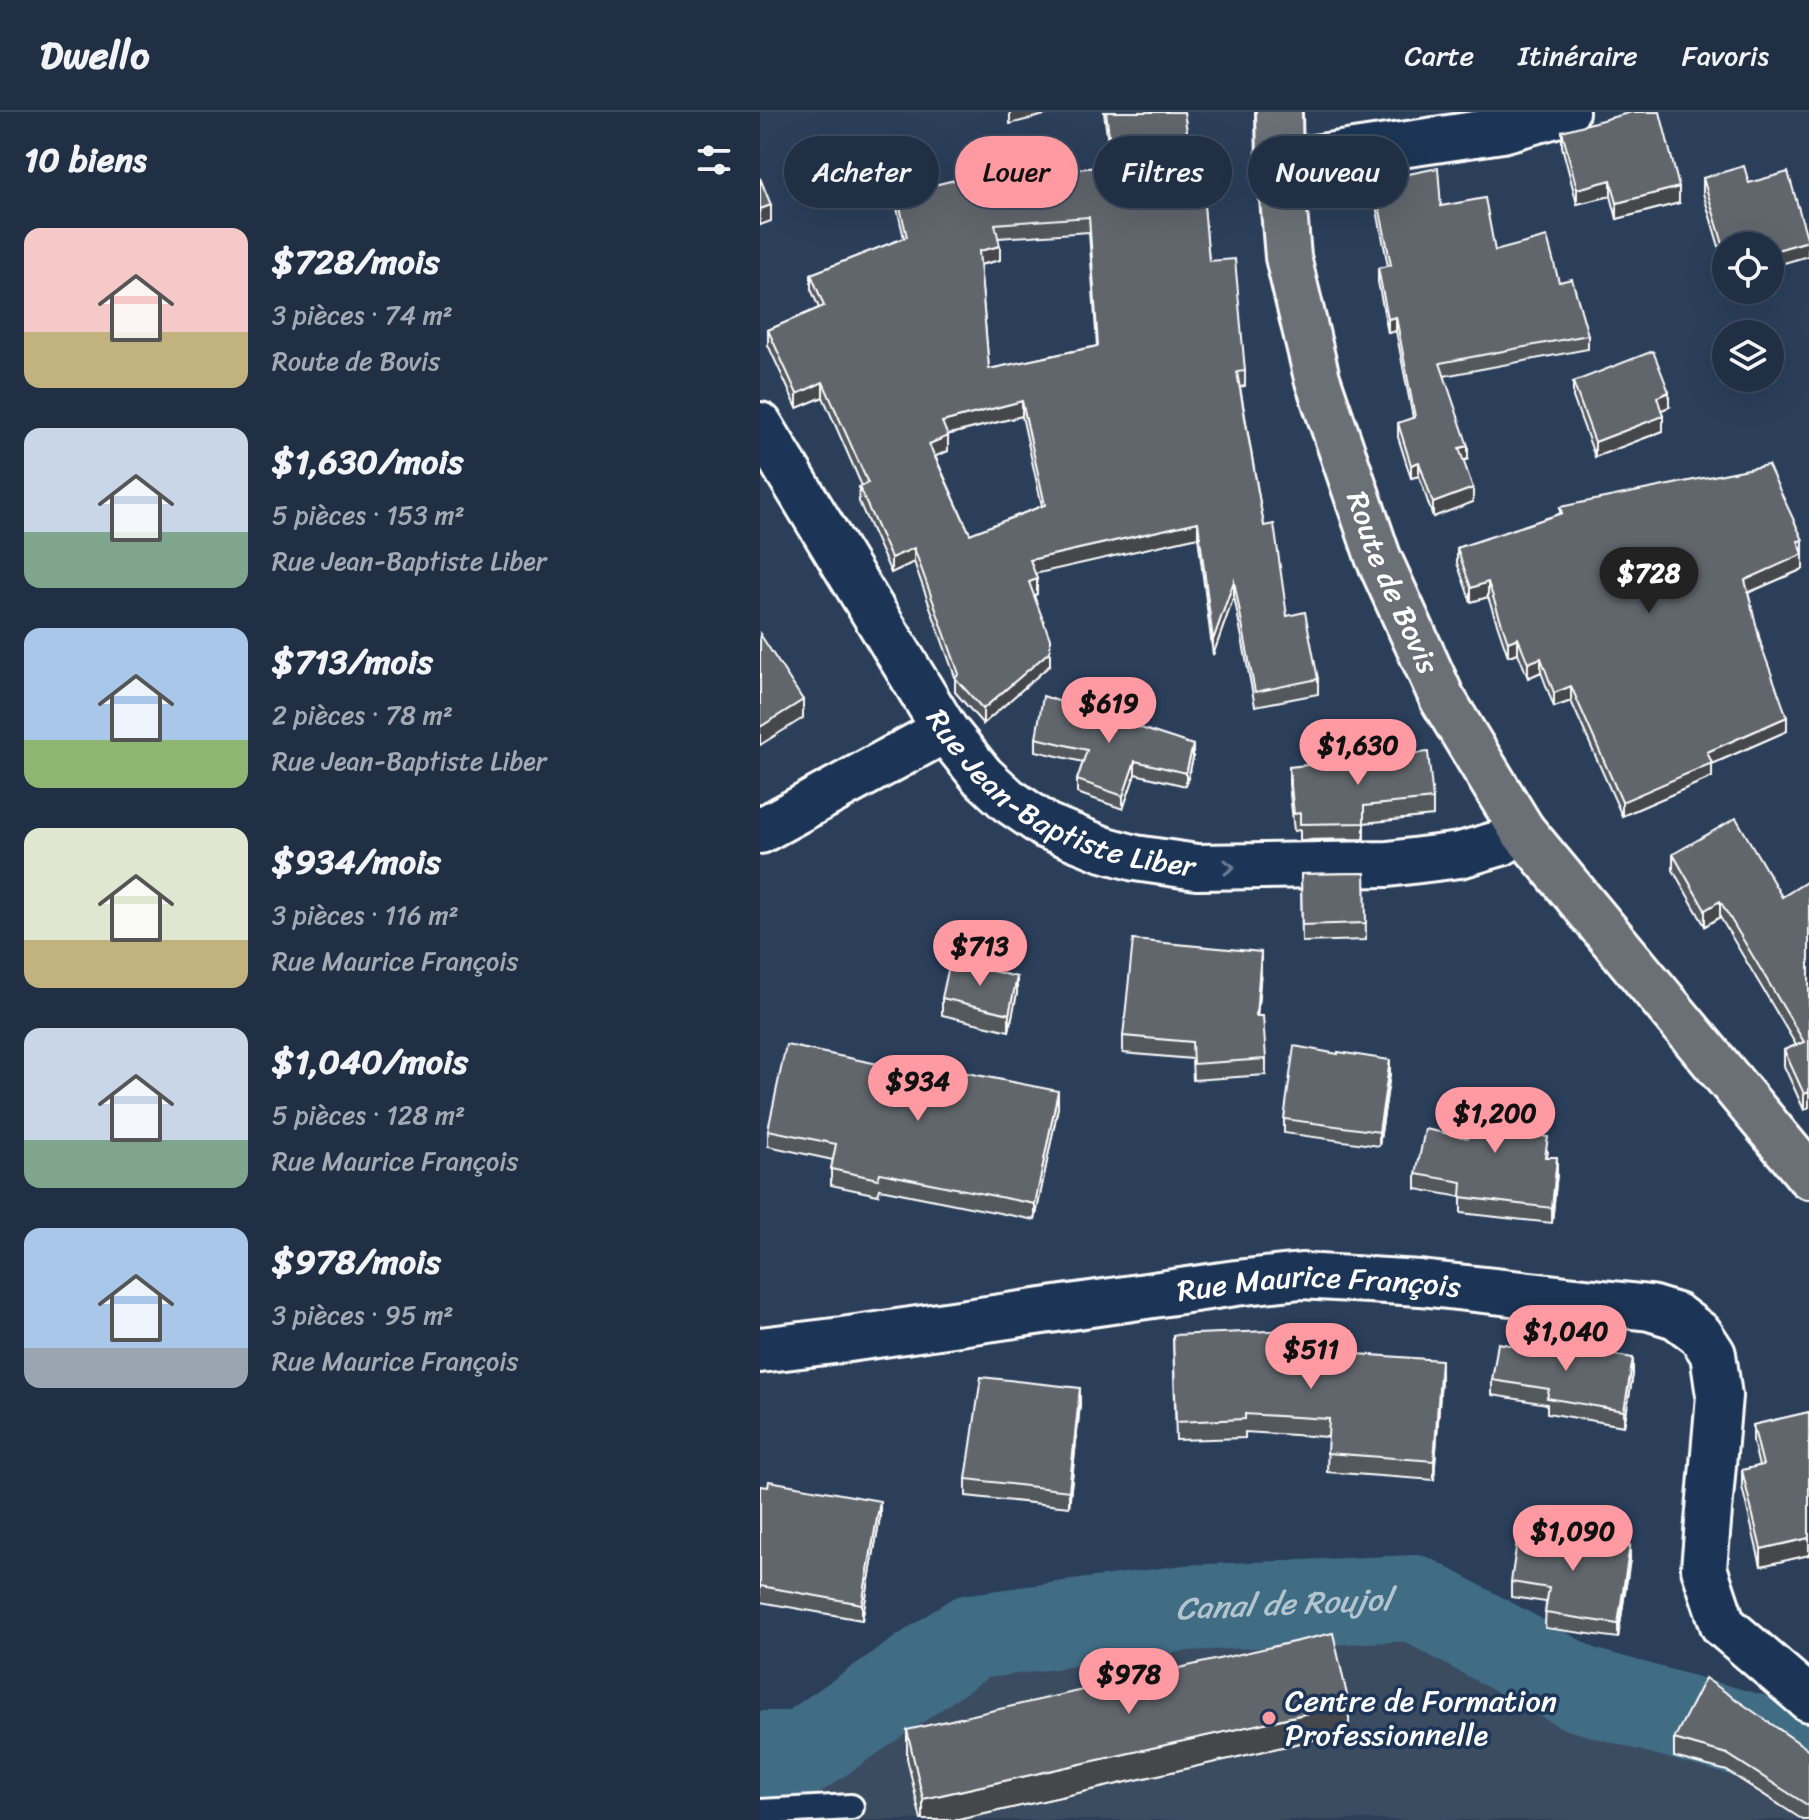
<!DOCTYPE html>
<html lang="fr">
<head>
<meta charset="utf-8">
<style>
  body { margin:0; font-family:Sriracha,sans-serif; background:#28374b; color:#f1f3f6; height:100vh; display:flex; flex-direction:column; font-size:30px; white-space:nowrap }
  * { box-sizing:border-box; margin:0 }
  p { font-size:26px; color:#a2a9b2 }
  .icon { flex:none; width:44px; height:44px; fill:none; stroke:currentColor; stroke-width:2; stroke-linecap:round; stroke-linejoin:round }
  .map { position:relative; flex:1; overflow:hidden }
  .side { display:flex; flex-direction:column; background:#202f44; width:760px }
  .side>* { flex:none }
  .hud { position:absolute; left:24px; top:24px; width:760px; height:72px; display:flex; gap:16px }
  .fabs { position:absolute; left:952px; top:120px; display:grid; gap:16px }
  .fabs a { display:grid; place-items:center; width:72px; height:72px; border-radius:50%; background:#202f44; box-shadow:0 8px 32px #0002,0 0 0 2px #3d4a5d; font-size:40px }
  .price { position:absolute; translate:-50% -68px; padding:0 18px; border-radius:28px; background:#ff9aa2; color:#111; font-size:26px; line-height:52px; filter:drop-shadow(0 2px 4px #0008) }
  .price::after { content:''; position:absolute; left:50%; top:48px; width:24px; height:18px; margin-left:-12px; background:inherit; clip-path:polygon(0 0,100% 0,50% 100%) }
  .price.active { background:#222; color:#fff }
  ul { padding:0; list-style:none }
  li { display:flex; align-items:center; gap:24px; height:200px; padding:0 24px }
  li span { display:grid; place-items:center; flex:none; width:224px; height:160px; border-radius:16px; color:#555 }
  li>.icon { margin-inline-start:auto }
  span .icon { width:96px; height:96px; fill:#fffc; stroke-width:1 }
  li b { font-size:34px }
  h2 { display:flex; justify-content:space-between; align-items:center; height:96px; padding:0 24px; font-size:34px }
  .pill { padding:0 28px; border-radius:36px; background:#202f44; box-shadow:0 8px 32px #0002,0 0 0 2px #3d4a5d; font-size:28px; line-height:72px }
  .pill.active { background:#ff9aa2; color:#111 }
  header { display:flex; align-items:center; gap:48px; box-sizing:border-box; height:112px; padding:0 40px; background:#202f44; border-bottom:2px solid #3d4a5d }
  header strong { font-size:38px }
  nav { display:flex; gap:44px; margin-inline-start:auto; font-size:28px }
  main { display:flex; flex:1; min-height:0 }
  .map>svg:first-child { display:block }
  .built { fill:#3b4b60 }
  .lines { fill:none; stroke-linecap:round; stroke-linejoin:round }
  .river { stroke:#3f6c84; stroke-width:86 }
  .service-casing { stroke:#fff; stroke-width:30 }
  .minor-casing { stroke:#fff; stroke-width:50 }
  .primary-casing { stroke:#fff; stroke-width:50 }
  .service { stroke:#1d3557; stroke-width:24 }
  .minor { stroke:#1d3557; stroke-width:44 }
  .primary { stroke:#6b6f75; stroke-width:44 }
  .wall { fill:#53585d; stroke:#fff; stroke-width:2; fill-rule:evenodd }
  .shaded-wall { fill:#44474c; stroke:#fff; stroke-width:2 }
  .building { fill:#61666c; stroke:#fff; stroke-width:2; fill-rule:evenodd }
  .oneway { stroke:#6c7c92 }
  .poi-dot { fill:#ff9aa2; stroke:#1d3557; stroke-width:3 }
  .labels { text-anchor:middle; dominant-baseline:central; stroke-width:7; stroke-linejoin:round; paint-order:stroke }
  .street-label { font-size:30px; fill:#fff; stroke:#1d3557 }
  .poi-label { font-size:30px; fill:#fff; stroke:#1d3557; text-anchor:start }
  .water-label { font-size:32px; font-style:italic; fill:#b2c4ce; stroke:#1d3557 }
</style>
</head>
<body>
<header>
<strong>Dwello</strong>
<nav><a>Carte</a><a>Itinéraire</a><a>Favoris</a></nav>
</header>
<main>
<section class="side">
<h2>10 biens<svg class="icon" aria-label="filters" viewBox="0 0 24 24"><path d="M4 7h16M4 17h16"/><circle cx="9" cy="7" r="2"/><circle cx="15" cy="17" r="2"/></svg></h2>
<ul>
<li><span style="background:linear-gradient(#f6c9c9 65%,#c2b280 0)"><svg class="icon" aria-label="home" viewBox="0 0 24 24"><path d="M3 11l9-7 9 7M6 9v11h12V9"/></svg></span><div><b>$728/mois</b><p>3 pièces · 74 m²</p><p>Route de Bovis</p></div></li>
<li><span style="background:linear-gradient(#c9d6e8 65%,#7fa58c 0)"><svg class="icon" aria-label="home" viewBox="0 0 24 24"><path d="M3 11l9-7 9 7M6 9v11h12V9"/></svg></span><div><b>$1,630/mois</b><p>5 pièces · 153 m²</p><p>Rue Jean-Baptiste Liber</p></div></li>
<li><span style="background:linear-gradient(#a9c7e8 70%,#8fb573 0)"><svg class="icon" aria-label="home" viewBox="0 0 24 24"><path d="M3 11l9-7 9 7M6 9v11h12V9"/></svg></span><div><b>$713/mois</b><p>2 pièces · 78 m²</p><p>Rue Jean-Baptiste Liber</p></div></li>
<li><span style="background:linear-gradient(#dfe7d0 70%,#c2b280 0)"><svg class="icon" aria-label="home" viewBox="0 0 24 24"><path d="M3 11l9-7 9 7M6 9v11h12V9"/></svg></span><div><b>$934/mois</b><p>3 pièces · 116 m²</p><p>Rue Maurice François</p></div></li>
<li><span style="background:linear-gradient(#c9d6e8 70%,#7fa58c 0)"><svg class="icon" aria-label="home" viewBox="0 0 24 24"><path d="M3 11l9-7 9 7M6 9v11h12V9"/></svg></span><div><b>$1,040/mois</b><p>5 pièces · 128 m²</p><p>Rue Maurice François</p></div></li>
<li><span style="background:linear-gradient(#a9c7e8 75%,#9aa5b1 0)"><svg class="icon" aria-label="home" viewBox="0 0 24 24"><path d="M3 11l9-7 9 7M6 9v11h12V9"/></svg></span><div><b>$978/mois</b><p>3 pièces · 95 m²</p><p>Rue Maurice François</p></div></li>
</ul>
</section>
<div class="map">
<svg width="1049" height="1708" viewBox="0 0 1049 1708">
  <rect width="100%" height="100%" fill="#2b3f5b"/>
  <filter id="ink" filterUnits="userSpaceOnUse"><feTurbulence type="fractalNoise" baseFrequency=".0125" numOctaves="2"/><feDisplacementMap in="SourceGraphic" scale="16" xChannelSelector="R" yChannelSelector="G"/><feConvolveMatrix kernelMatrix="1 2 1 2 8 2 1 2 1" color-interpolation-filters="sRGB"/></filter>
  <g filter="url(#ink)">
    <path class="built" d="M 654,1486 L 820,1577 L 1029,1635 L 1049,1708 L 0,1708 L 0,1642 L 42,1642 L 211,1525 L 425,1496 Z"/>
    <g class="lines">
      <path class="river" id="s1" d="M 0,1642 L 41,1642 L 211,1525 L 425,1496 L 654,1486 L 820,1577 L 1029,1635 L 1049,1652"/>
      <g class="service-casing">
        <path id="service" d="M 0,1700 L 91,1695"/>
      </g>
      <g class="minor-casing">
        <g id="minor">
          <path d="M 520,51 L 742,18 L 806,0"/>
          <path id="s2" d="M 0,313 L 185,618 L 222,664 L 248,688 L 286,714 L 343,737 L 375,746 L 437,755 L 628,752 L 700,743 L 741,731 L 762,718"/>
          <path d="M 0,719 L 185,618"/>
          <path id="s3" d="M 0,1238 L 82,1228 L 476,1171 L 541,1164 L 660,1171 L 890,1196 L 916,1204 L 940,1222 L 953,1242 L 959,1284 L 944,1456 L 963,1513 L 1049,1587"/>
        </g>
      </g>
      <g class="primary-casing">
        <g id="primary">
          <path id="s4" d="M 519,0 L 520,51 L 528,145 L 557,266 L 618,445 L 682,586 L 762,718 L 1049,1064"/>
        </g>
      </g>
      <use href="#service" class="service"/>
      <use href="#minor" class="minor"/>
      <use href="#primary" class="primary"/>
    </g>
    <g class="wall">
      <path d="M 344,0 L 424,0 L 428,27 L 454,69 L 454,84 L 443,85 L 449,149 L 485,259 L 485,274 L 480,275 L 504,414 L 527,504 L 558,567 L 558,582 L 495,594 L 474,484 L 453,543 L 438,425 L 275,461 L 277,482 L 274,483 L 290,553 L 223,612 L 195,580 L 195,565 L 154,450 L 131,461 L 99,390 L 99,375 L 102,374 L 63,285 L 37,296 L 8,233 L 8,218 L 59,196 L 51,177 L 51,162 L 144,126 L 137,96 L 137,82 L 351,55 ZM 329,120 L 337,234 L 229,257 L 220,153 L 240,148 L 238,126 ZM 262,304 L 282,394 L 210,422 L 175,344 L 188,339 L 187,323 Z"/>
      <path d="M 802,19 L 919,91 L 857,107 L 851,84 L 817,92 L 802,34 Z"/>
      <path d="M 943,66 L 989,71 L 1048,144 L 1010,155 L 1010,134 L 966,134 L 966,158 L 943,81 Z"/>
      <path d="M 614,69 L 681,94 L 735,139 L 799,170 L 828,223 L 828,237 L 684,264 L 708,347 L 703,349 L 713,390 L 673,405 L 659,364 L 651,366 L 638,325 L 638,311 L 653,306 L 636,219 L 628,221 L 618,170 L 618,156 L 628,154 L 614,83 Z"/>
      <path d="M 813,270 L 909,295 L 901,298 L 903,319 L 835,345 L 813,285 Z"/>
      <path d="M 800,395 L 1043,428 L 1043,457 L 988,481 L 1001,533 L 1027,619 L 952,652 L 952,665 L 862,704 L 811,589 L 794,595 L 781,560 L 768,566 L 758,541 L 748,544 L 728,485 L 711,490 L 697,451 L 697,436 L 800,402 Z"/>
      <path d="M 276,626 L 433,646 L 426,674 L 375,662 L 363,697 L 317,681 L 317,668 L 323,650 L 276,639 Z"/>
      <path d="M 529,655 L 673,687 L 673,704 L 604,711 L 604,727 L 540,728 L 540,718 L 534,719 L 529,672 Z"/>
      <path d="M 913,742 L 1022,785 L 1049,771 L 1049,995 L 1044,998 L 1024,954 L 1024,938 L 1036,933 L 960,805 L 945,814 L 913,758 Z"/>
      <path d="M 605,761 L 606,828 L 542,830 L 541,762 Z"/>
      <path d="M 501,857 L 497,904 L 506,947 L 506,963 L 433,968 L 432,947 L 363,941 L 363,924 Z"/>
      <path d="M 257,881 L 249,919 L 182,903 L 182,886 Z"/>
      <path d="M 630,962 L 619,1034 L 524,1021 L 524,1007 Z"/>
      <path d="M 298,995 L 275,1108 L 120,1077 L 118,1083 L 71,1073 L 71,1057 L 73,1048 L 8,1034 L 8,1018 Z"/>
      <path d="M 779,1007 L 777,1023 L 788,1040 L 787,1045 L 797,1061 L 792,1111 L 701,1101 L 701,1085 L 656,1077 L 656,1062 L 708,1026 Z"/>
      <path d="M 413,1223 L 530,1237 L 681,1266 L 674,1368 L 567,1360 L 568,1325 L 485,1320 L 485,1326 L 416,1328 Z"/>
      <path d="M 873,1262 L 864,1314 L 787,1301 L 787,1292 L 732,1283 L 732,1268 Z"/>
      <path d="M 320,1293 L 309,1395 L 206,1384 L 206,1367 Z"/>
      <path d="M 1049,1300 L 1049,1443 L 1001,1454 L 982,1375 L 982,1358 L 999,1354 L 993,1330 L 993,1313 Z"/>
      <path d="M 0,1374 L 120,1405 L 102,1508 L 0,1490 Z"/>
      <path d="M 870,1447 L 858,1526 L 785,1516 L 786,1490 L 751,1485 L 751,1470 Z"/>
      <path d="M 147,1618 L 589,1620 L 198,1708 L 161,1708 L 147,1646 Z"/>
      <path d="M 914,1627 L 1049,1638 L 1049,1708 L 1043,1708 L 967,1659 L 914,1645 Z"/>
    </g>
    <g class="shaded-wall">
      <path d="M 250,0 L 296,0 L 250,12 Z"/>
      <path d="M 851,68 L 851,84 L 817,92 L 817,77 Z"/>
      <path d="M 919,75 L 919,91 L 857,107 L 857,91 Z"/>
      <path d="M 11,93 L 11,109 L 0,113 L 0,97 Z"/>
      <path d="M 1048,129 L 1048,144 L 1010,155 L 1010,140 Z"/>
      <path d="M 240,134 L 240,148 L 219,153 L 219,139 Z"/>
      <path d="M 636,205 L 636,219 L 628,221 L 628,207 Z"/>
      <path d="M 63,270 L 63,285 L 37,296 L 37,282 Z"/>
      <path d="M 909,280 L 909,295 L 897,300 L 897,285 Z"/>
      <path d="M 262,289 L 262,304 L 182,324 L 182,310 Z"/>
      <path d="M 903,304 L 903,319 L 835,345 L 835,330 Z"/>
      <path d="M 188,324 L 188,339 L 169,347 L 169,332 Z"/>
      <path d="M 708,334 L 708,347 L 699,350 L 699,336 Z"/>
      <path d="M 659,350 L 659,364 L 651,366 L 651,353 Z"/>
      <path d="M 713,376 L 713,390 L 673,405 L 673,391 Z"/>
      <path d="M 438,410 L 438,425 L 270,463 L 270,448 Z"/>
      <path d="M 154,436 L 154,450 L 131,461 L 131,446 Z"/>
      <path d="M 1043,442 L 1043,457 L 985,482 L 985,468 Z"/>
      <path d="M 277,467 L 277,482 L 269,485 L 269,470 Z"/>
      <path d="M 474,469 L 474,484 L 453,543 L 453,528 Z"/>
      <path d="M 728,470 L 728,485 L 711,490 L 711,476 Z"/>
      <path d="M 758,526 L 758,541 L 748,544 L 748,530 Z"/>
      <path d="M 290,539 L 290,553 L 223,612 L 223,597 Z"/>
      <path d="M 781,546 L 781,560 L 768,566 L 768,551 Z"/>
      <path d="M 811,574 L 811,589 L 794,595 L 794,581 Z"/>
      <path d="M 43,588 L 43,606 L 0,633 L 0,615 Z"/>
      <path d="M 1027,605 L 1027,619 L 952,652 L 952,665 L 862,704 L 862,690 L 947,640 Z"/>
      <path d="M 433,633 L 433,646 L 426,674 L 426,661 Z"/>
      <path d="M 375,649 L 375,662 L 363,697 L 363,684 Z"/>
      <path d="M 960,789 L 960,805 L 945,814 L 945,798 Z"/>
      <path d="M 501,840 L 501,857 L 496,921 L 496,904 Z"/>
      <path d="M 257,865 L 257,881 L 249,919 L 249,902 Z"/>
      <path d="M 630,948 L 630,962 L 619,1034 L 619,1020 Z"/>
      <path d="M 298,979 L 298,995 L 275,1108 L 275,1092 Z"/>
      <path d="M 1049,980 L 1049,995 L 1044,998 L 1044,982 Z"/>
      <path d="M 797,1045 L 797,1061 L 792,1111 L 792,1096 Z"/>
      <path d="M 873,1246 L 873,1262 L 864,1314 L 864,1299 Z"/>
      <path d="M 681,1248 L 681,1266 L 674,1368 L 674,1349 Z"/>
      <path d="M 320,1276 L 320,1293 L 309,1395 L 309,1379 Z"/>
      <path d="M 120,1389 L 120,1405 L 102,1508 L 102,1492 Z"/>
      <path d="M 1049,1426 L 1049,1443 L 1001,1454 L 1001,1437 Z"/>
      <path d="M 870,1433 L 870,1447 L 858,1526 L 858,1512 Z"/>
      <path d="M 589,1592 L 589,1620 L 198,1708 L 163,1708 L 163,1687 Z"/>
    </g>
    <g class="building">
      <path d="M 346,0 L 424,0 L 428,27 L 448,25 L 454,69 L 442,71 L 449,149 L 475,147 L 485,259 L 477,260 L 504,414 L 514,412 L 527,504 L 545,500 L 558,567 L 495,580 L 474,469 L 453,528 L 438,410 L 270,448 L 277,467 L 269,470 L 290,527 L 290,539 L 223,597 L 195,566 L 199,562 L 154,436 L 131,446 L 99,375 L 108,371 L 63,270 L 37,282 L 8,218 L 64,194 L 51,162 L 147,125 L 137,82 L 207,65 L 353,54 ZM 329,105 L 338,234 L 229,257 L 219,139 L 240,134 L 235,112 ZM 262,289 L 285,393 L 210,422 L 169,332 L 188,324 L 182,310 Z"/>
      <path d="M 872,0 L 900,0 L 919,75 L 857,91 L 851,68 L 817,77 L 802,19 Z"/>
      <path d="M 984,54 L 989,71 L 1028,60 L 1048,129 L 1010,140 L 1010,134 L 966,134 L 966,142 L 943,66 Z"/>
      <path d="M 678,56 L 681,94 L 725,86 L 735,139 L 787,125 L 799,170 L 812,167 L 828,223 L 680,251 L 708,334 L 699,336 L 713,376 L 673,391 L 659,350 L 651,353 L 638,311 L 655,305 L 636,205 L 628,207 L 618,156 L 631,153 L 614,69 Z"/>
      <path d="M 0,66 L 11,93 L 0,97 Z"/>
      <path d="M 893,239 L 909,280 L 897,285 L 903,304 L 835,330 L 813,270 Z"/>
      <path d="M 1008,353 L 1043,428 L 1038,429 L 1043,442 L 985,468 L 1001,533 L 1027,605 L 947,640 L 952,651 L 862,690 L 811,574 L 794,581 L 781,546 L 768,551 L 758,526 L 748,530 L 728,470 L 711,476 L 697,436 L 802,401 L 800,395 Z"/>
      <path d="M 0,522 L 43,588 L 0,615 Z"/>
      <path d="M 283,584 L 433,633 L 426,661 L 375,649 L 363,684 L 317,668 L 327,638 L 276,626 Z"/>
      <path d="M 668,640 L 673,687 L 604,694 L 604,711 L 540,712 L 540,701 L 534,702 L 529,655 Z"/>
      <path d="M 976,706 L 1022,785 L 1048,769 L 1049,771 L 1049,980 L 1044,982 L 1024,938 L 1044,930 L 960,789 L 945,798 L 913,742 Z"/>
      <path d="M 605,761 L 606,811 L 542,813 L 541,762 Z"/>
      <path d="M 373,828 L 501,840 L 496,904 L 503,904 L 506,947 L 433,952 L 432,930 L 363,924 Z"/>
      <path d="M 190,849 L 257,865 L 249,902 L 182,886 Z"/>
      <path d="M 26,933 L 123,953 L 200,966 L 202,960 L 298,979 L 275,1092 L 120,1061 L 118,1067 L 71,1057 L 76,1032 L 8,1018 Z"/>
      <path d="M 534,934 L 578,942 L 578,940 L 630,948 L 619,1020 L 524,1007 Z"/>
      <path d="M 712,985 L 779,992 L 775,1023 L 788,1025 L 785,1045 L 797,1045 L 792,1096 L 701,1085 L 702,1070 L 656,1062 L 665,1017 L 708,1026 Z"/>
      <path d="M 530,1218 L 527,1237 L 681,1248 L 674,1349 L 567,1341 L 569,1307 L 485,1302 L 485,1307 L 416,1310 L 413,1223 Z"/>
      <path d="M 762,1227 L 873,1246 L 864,1299 L 787,1286 L 789,1277 L 732,1268 L 738,1231 L 761,1235 Z"/>
      <path d="M 221,1265 L 320,1276 L 309,1379 L 206,1367 Z"/>
      <path d="M 1049,1300 L 1049,1426 L 1001,1437 L 982,1358 L 1003,1353 L 993,1313 Z"/>
      <path d="M 9,1369 L 120,1389 L 102,1492 L 0,1474 L 0,1374 L 8,1375 Z"/>
      <path d="M 759,1416 L 870,1433 L 858,1512 L 785,1501 L 789,1476 L 751,1470 Z"/>
      <path d="M 573,1521 L 589,1592 L 163,1687 L 147,1618 Z"/>
      <path d="M 945,1566 L 1049,1638 L 1049,1694 L 967,1642 L 914,1627 Z"/>
    </g>
    <defs><path id="oneway-chevron" d="M-2-3.5L2.5 0L-2 3.5" fill="none" stroke-width="1.6" stroke-linecap="round" stroke-linejoin="round" transform="scale(2)"/></defs>
    <use class="oneway" href="#oneway-chevron" transform="translate(469 755) rotate(-1)"/>
  </g>
  <circle class="poi-dot" cx="509" cy="1606" r="8"/>
  <g class="labels">
    <g class="street-label">
      <text stroke="none"><textPath href="#s4" startOffset="488">Route de Bovis</textPath></text>
      <text stroke="none"><textPath href="#s2" startOffset="494">Rue Jean-Baptiste Liber</textPath></text>
      <text stroke="none"><textPath href="#s3" startOffset="564">Rue Maurice François</textPath></text>
    </g>
    <g class="poi-label">
      <text x="525" y="1589">Centre de Formation<tspan x="525" dy="34">Professionnelle</tspan></text>
    </g>
    <g class="water-label">
      <text stroke="none"><textPath href="#s1" startOffset="562">Canal de Roujol</textPath></text>
    </g>
  </g>
</svg>
<div class="fabs">
<a><svg class="icon" aria-label="locate" viewBox="0 0 24 24"><circle cx="12" cy="12" r="6"/><path d="M12 2v4M12 18v4M2 12h4M18 12h4"/></svg></a>
<a><svg class="icon" aria-label="layers" viewBox="0 0 24 24"><path d="M12 4l9 5-9 5-9-5zM3 14l9 5 9-5"/></svg></a>
</div>
<b class="price active" style="left:889px;top:503px">$728</b>
<b class="price" style="left:349px;top:633px">$619</b>
<b class="price" style="left:598px;top:675px">$1,630</b>
<b class="price" style="left:220px;top:876px">$713</b>
<b class="price" style="left:158px;top:1011px">$934</b>
<b class="price" style="left:735px;top:1043px">$1,200</b>
<b class="price" style="left:806px;top:1261px">$1,040</b>
<b class="price" style="left:551px;top:1279px">$511</b>
<b class="price" style="left:813px;top:1461px">$1,090</b>
<b class="price" style="left:369px;top:1604px">$978</b>
<div class="hud">
<a class="pill">Acheter</a>
<a class="pill active">Louer</a>
<a class="pill">Filtres</a>
<a class="pill">Nouveau</a>
</div>
</div>
</main>
</body>
</html>
